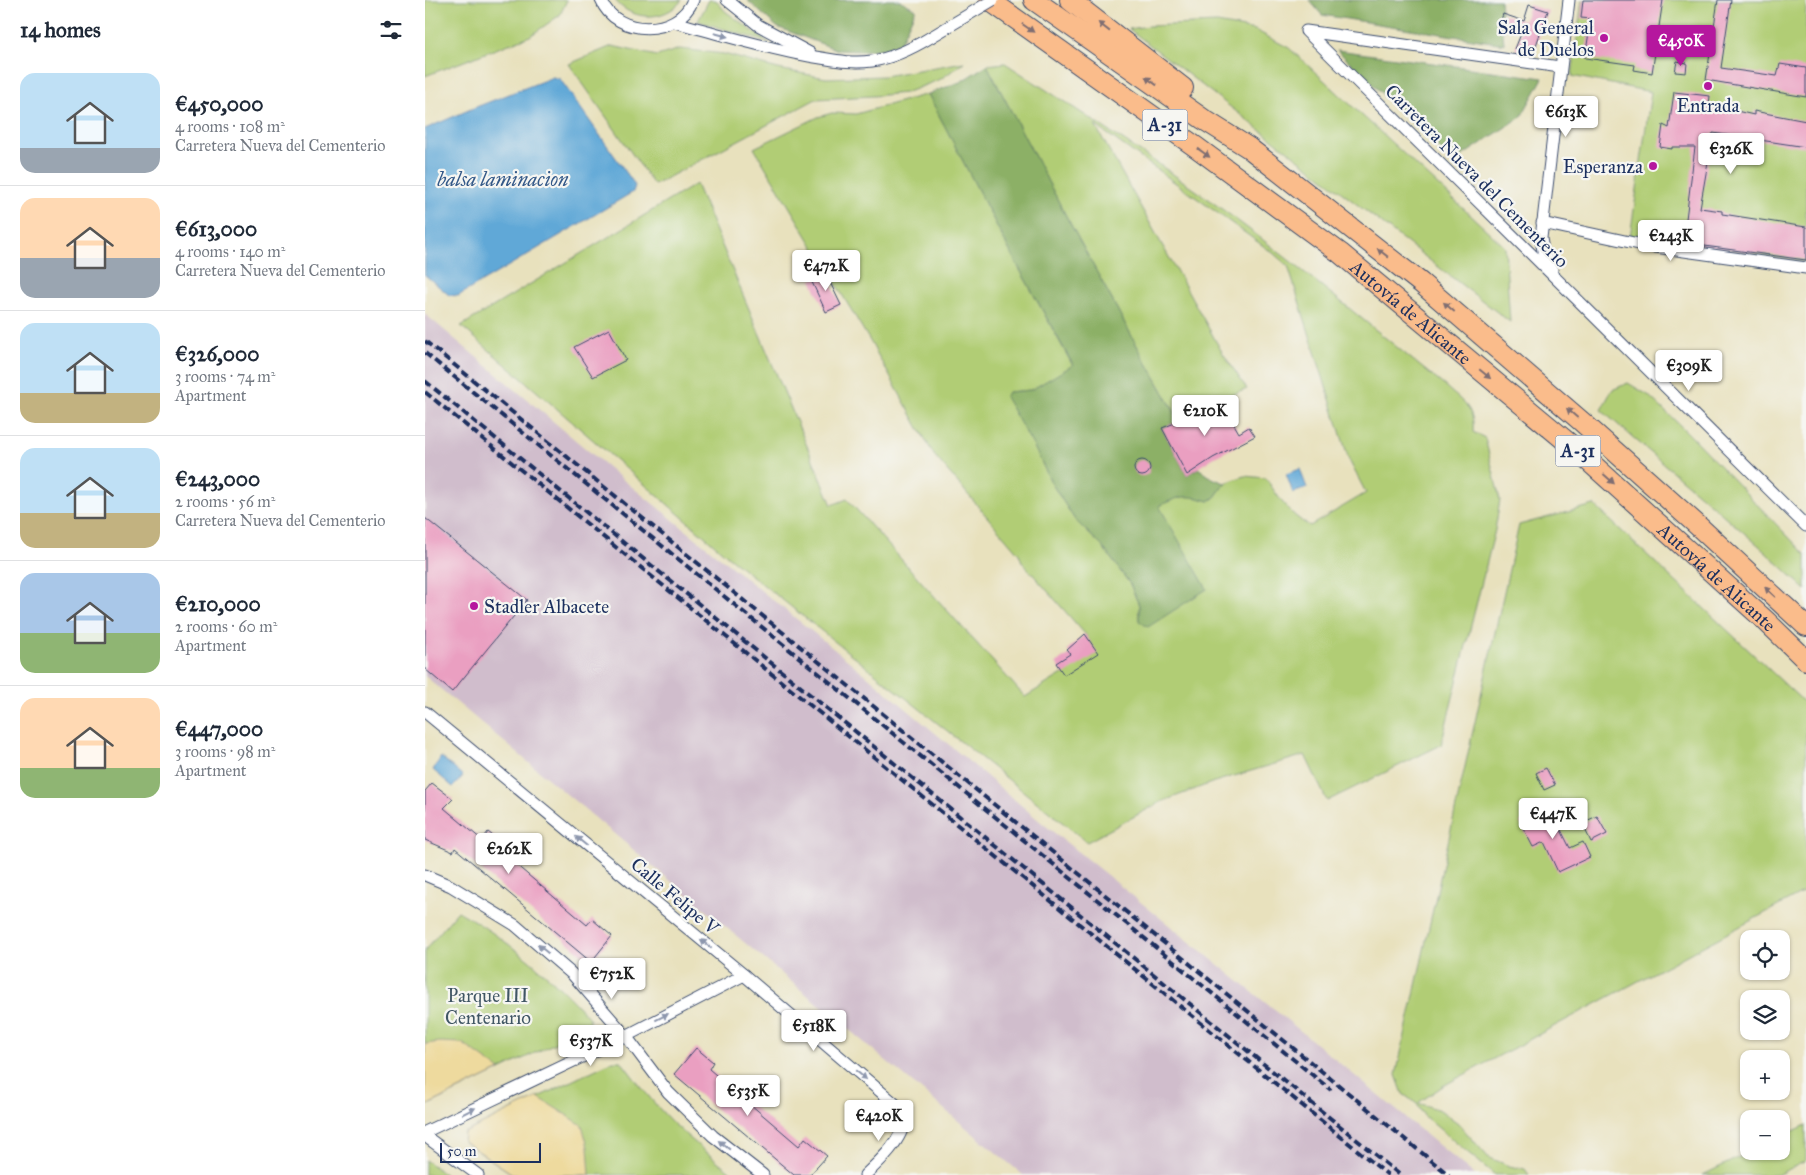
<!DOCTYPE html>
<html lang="en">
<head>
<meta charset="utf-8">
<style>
  body { margin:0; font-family:"IM FELL Great Primer",serif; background:#f6f6f7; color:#1f2937; height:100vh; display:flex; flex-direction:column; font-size:19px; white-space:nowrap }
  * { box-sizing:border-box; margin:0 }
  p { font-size:16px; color:#747a83 }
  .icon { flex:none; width:28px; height:28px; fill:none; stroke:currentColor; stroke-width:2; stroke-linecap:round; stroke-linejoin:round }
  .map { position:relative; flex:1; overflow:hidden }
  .details { display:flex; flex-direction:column; background:#fff; width:425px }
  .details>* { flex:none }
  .buttons { position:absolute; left:1315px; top:930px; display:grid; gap:10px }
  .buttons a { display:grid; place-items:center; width:50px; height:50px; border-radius:10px; background:#fff; box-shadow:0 1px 4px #0004; font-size:25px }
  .scale { position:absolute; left:15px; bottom:12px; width:101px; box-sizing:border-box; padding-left:5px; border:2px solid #1b2f5e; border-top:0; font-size:14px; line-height:18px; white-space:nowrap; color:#1b2f5e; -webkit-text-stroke:4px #f6f6f2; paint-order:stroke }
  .price { position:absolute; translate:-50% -42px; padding:0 11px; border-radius:5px; background:#fff; color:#222; font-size:16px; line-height:32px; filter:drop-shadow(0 1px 2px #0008) }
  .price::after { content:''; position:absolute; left:50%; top:30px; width:15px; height:11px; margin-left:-8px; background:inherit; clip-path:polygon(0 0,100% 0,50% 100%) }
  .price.selected { background:#b5179e; color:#fff }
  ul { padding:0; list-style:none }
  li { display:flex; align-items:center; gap:15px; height:125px; padding:0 20px }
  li+li { border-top:1px solid #e0e1e3 }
  li span { display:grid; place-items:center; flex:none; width:140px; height:100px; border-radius:15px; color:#555 }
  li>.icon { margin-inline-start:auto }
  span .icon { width:60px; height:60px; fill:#fffc; stroke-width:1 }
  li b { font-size:21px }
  h2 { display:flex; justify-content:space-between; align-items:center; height:60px; padding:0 20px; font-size:21px }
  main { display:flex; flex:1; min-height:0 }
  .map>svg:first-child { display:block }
  .industrial { fill:#d0bdcc }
  .green { fill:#b1cd74; stroke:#667e69 }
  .forest { fill:#8cb066; stroke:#547062 }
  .sand { fill:#eeda9e; stroke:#84847e }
  .water { fill:#61a8d7; stroke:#3e6c9a }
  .building { fill:#ea9fc1 }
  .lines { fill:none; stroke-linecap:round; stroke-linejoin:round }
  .minor-casing { stroke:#3a4a6c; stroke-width:13 }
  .motorway-casing { stroke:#3a4a6c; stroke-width:22 }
  .minor { stroke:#fff; stroke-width:11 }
  .motorway { stroke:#fabc8b; stroke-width:20 }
  .rail { stroke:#1b2f5e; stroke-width:4; stroke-dasharray:8 4; stroke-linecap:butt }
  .minor-bridge-casing { stroke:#3a4a6c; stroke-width:13; stroke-linecap:butt }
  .minor-bridge { stroke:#fff; stroke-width:11 }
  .oneway { fill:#7f6e72 }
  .oneway2 { fill:#8d97ae }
  .poi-dot { fill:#b5179e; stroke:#f6f6f2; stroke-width:2 }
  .labels { text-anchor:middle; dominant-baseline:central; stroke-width:4.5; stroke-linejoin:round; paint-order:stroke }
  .shield { fill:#f6f6f2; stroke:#5d6b8a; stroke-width:1 }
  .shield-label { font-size:18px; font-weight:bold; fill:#1b2f5e }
  .poi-label { font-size:19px; fill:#1b2f5e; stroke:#f6f6f2; text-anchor:end }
  .street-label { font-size:19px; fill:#1b2f5e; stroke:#f6f6f2 }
  .park-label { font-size:19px; fill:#405664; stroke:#f6f6f2 }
  .water-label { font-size:20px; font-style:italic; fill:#345988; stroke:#f6f6f2 }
</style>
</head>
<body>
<main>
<section class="details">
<h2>14 homes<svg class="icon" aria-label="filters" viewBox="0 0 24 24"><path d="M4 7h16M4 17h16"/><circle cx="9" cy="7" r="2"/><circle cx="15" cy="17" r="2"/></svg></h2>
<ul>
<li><span style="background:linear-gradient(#bfe0f5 75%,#9aa5b1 0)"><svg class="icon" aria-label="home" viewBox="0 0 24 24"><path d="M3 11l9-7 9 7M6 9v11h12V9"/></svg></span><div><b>€450,000</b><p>4 rooms · 108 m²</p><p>Carretera Nueva del Cementerio</p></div></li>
<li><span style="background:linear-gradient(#ffd9b3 60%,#9aa5b1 0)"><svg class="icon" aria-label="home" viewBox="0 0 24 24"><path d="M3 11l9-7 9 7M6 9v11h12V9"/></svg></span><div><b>€613,000</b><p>4 rooms · 140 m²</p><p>Carretera Nueva del Cementerio</p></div></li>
<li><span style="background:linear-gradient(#bfe0f5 70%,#c2b280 0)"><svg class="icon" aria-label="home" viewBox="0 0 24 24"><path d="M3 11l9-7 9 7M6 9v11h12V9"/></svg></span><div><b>€326,000</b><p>3 rooms · 74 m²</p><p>Apartment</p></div></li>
<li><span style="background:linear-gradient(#bfe0f5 65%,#c2b280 0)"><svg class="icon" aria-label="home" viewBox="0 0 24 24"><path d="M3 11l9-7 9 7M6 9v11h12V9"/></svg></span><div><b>€243,000</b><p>2 rooms · 56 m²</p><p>Carretera Nueva del Cementerio</p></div></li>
<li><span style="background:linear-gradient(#a9c7e8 60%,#8fb573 0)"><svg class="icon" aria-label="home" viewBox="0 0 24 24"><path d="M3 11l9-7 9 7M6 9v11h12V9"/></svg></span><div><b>€210,000</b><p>2 rooms · 60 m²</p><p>Apartment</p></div></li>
<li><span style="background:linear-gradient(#ffd9b3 70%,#8fb573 0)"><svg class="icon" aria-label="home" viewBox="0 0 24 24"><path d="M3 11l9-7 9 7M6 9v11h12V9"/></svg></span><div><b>€447,000</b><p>3 rooms · 98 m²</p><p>Apartment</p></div></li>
</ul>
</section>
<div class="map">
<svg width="1381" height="1175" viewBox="0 0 1381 1175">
  <rect width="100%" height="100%" fill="#f6f6f2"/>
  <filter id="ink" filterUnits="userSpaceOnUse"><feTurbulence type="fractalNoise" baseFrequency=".02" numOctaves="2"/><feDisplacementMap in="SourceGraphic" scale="10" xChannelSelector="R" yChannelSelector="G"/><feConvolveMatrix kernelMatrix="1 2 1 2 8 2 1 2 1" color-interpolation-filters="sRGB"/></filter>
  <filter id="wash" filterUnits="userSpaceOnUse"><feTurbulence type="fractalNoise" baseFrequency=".0096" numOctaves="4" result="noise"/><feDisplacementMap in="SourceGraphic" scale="20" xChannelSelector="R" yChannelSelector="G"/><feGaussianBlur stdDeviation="1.12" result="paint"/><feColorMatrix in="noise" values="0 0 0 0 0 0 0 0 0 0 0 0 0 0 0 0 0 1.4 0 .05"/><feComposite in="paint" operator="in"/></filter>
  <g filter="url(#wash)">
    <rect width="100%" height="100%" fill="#e8e1bd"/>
    <path class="industrial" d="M 0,314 L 191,474 L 440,674 L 616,822 L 872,1028 L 1050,1175 L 598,1175 L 0,676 Z"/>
    <g class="green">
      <path d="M 0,0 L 142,0 L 135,15 L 105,36 L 0,76 Z"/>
      <path d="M 190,0 L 257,0 C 240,22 206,21 190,0 Z"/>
      <path d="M 284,0 L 291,0 L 300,11 L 344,43 L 273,21 Z"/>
      <path d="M 1157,0 L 1381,0 L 1381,262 L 1205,237 L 1226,92 L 1147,76 Z"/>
      <path d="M 792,23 L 830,30 L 864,48 L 1080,247 L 1085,322 L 704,29 L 723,26 Z"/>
      <path d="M 187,46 L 232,56 L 255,49 L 299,54 L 353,69 L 401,78 L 459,76 L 539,62 L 516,79 L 480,93 L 448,96 L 391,99 L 229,185 L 144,64 Z"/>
      <path d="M 580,63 C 644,105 709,146 772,191 C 858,252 939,321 1021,387 C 1038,403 1050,407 1048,432 L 1060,438 L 1075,500 L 1070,530 L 1016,745 L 902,801 L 880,755 L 789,782 L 736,802 L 662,842 L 306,559 L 36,326 L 271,184 L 407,505 L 422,499 L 600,697 L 672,653 L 660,634 L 597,562 L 594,554 L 509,455 L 445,341 L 329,148 L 393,117 L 407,113 L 431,114 L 503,94 L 589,259 L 648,366 L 606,390 L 583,392 L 627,484 L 650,520 L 677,546 L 705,584 L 714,605 L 714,620 L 782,589 L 733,506 C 755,496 761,493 784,501 L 790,497 L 800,483 L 819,476 L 841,478 C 853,497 864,515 885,526 L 941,493 L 924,460 L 863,266 L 848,253 L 670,125 L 797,352 L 822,389 L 795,400 L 755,421 L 716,353 L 640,214 L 562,65 Z"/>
      <path d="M 1203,383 L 1223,395 L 1261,431 L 1381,555 L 1381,590 L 1339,550 L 1176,410 L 1187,390 Z"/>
      <path d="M 1169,505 L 1381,704 L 1381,891 L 1018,1086 L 993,1103 L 1015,1110 L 1033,1123 L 1063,1157 L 1084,1166 L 1100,1169 L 1104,1175 L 1070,1175 L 999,1116 L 992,1104 L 978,1094 L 971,1075 L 1094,525 Z"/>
      <path d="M 33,911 C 83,940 125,975 165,1019 L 163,1027 L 3,1105 L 0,1104 L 0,950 Z"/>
      <path d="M 188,1061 L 196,1061 C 212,1082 228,1103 247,1122 C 267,1141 288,1158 310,1175 L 89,1175 L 38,1141 L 39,1133 Z"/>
      <path d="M 1381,1125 L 1381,1161 L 1352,1175 L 1278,1175 L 1327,1151 L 1356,1151 L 1356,1137 Z"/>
      <path d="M 0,1160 L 21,1175 L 0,1175 Z"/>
    </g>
    <g class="forest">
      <path d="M 322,0 L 474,0 L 491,9 L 475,43 L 463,48 L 437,51 L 413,50 L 352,27 Z"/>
      <path d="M 884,0 L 1075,0 L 1079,44 L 897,15 Z"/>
      <path d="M 912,50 L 1118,78 L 1096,117 L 1028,162 Z"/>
      <path d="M 562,65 L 640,214 L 716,353 L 755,421 L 737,428 L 762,475 L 773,468 L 787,478 L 800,483 L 790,497 L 784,501 C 761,494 755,496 734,506 L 782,589 L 723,627 L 714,621 L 714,605 L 705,584 L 677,546 L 650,520 L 627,484 L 609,447 L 580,397 L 583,392 L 606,390 L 648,365 L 589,259 L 503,94 L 535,82 Z"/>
    </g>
    <g class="sand">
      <path d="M 15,1042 L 37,1043 L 75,1070 L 3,1105 L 0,1104 L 0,1044 Z"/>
      <path d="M 113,1097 L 157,1125 L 163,1147 L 165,1175 L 89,1175 L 38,1141 L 39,1133 Z"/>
    </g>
    <g class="water">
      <path d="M 128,77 L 135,79 L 208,182 L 210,186 L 208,192 L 33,296 L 24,295 L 0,275 L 0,129 L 46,109 Z"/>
      <path d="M 875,469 L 882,488 L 868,493 L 861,474 Z"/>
      <path d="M 16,757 L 38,776 L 28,787 L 8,770 Z"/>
    </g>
    <g id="blocks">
      <g class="building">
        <path d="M 1158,0 L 1238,0 L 1227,73 L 1209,70 L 1210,65 L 1160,58 L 1166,19 L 1156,18 Z"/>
        <path d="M 1293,0 L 1306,0 L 1296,68 L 1352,76 L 1355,64 L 1381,68 L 1381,97 L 1281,80 Z"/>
        <path d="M 1104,5 L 1123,11 L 1108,54 L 1090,49 L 1097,31 L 1075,23 L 1078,14 L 1099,21 Z"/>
        <path d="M 1252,61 L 1262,63 L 1261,73 L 1250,72 Z"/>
        <path d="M 1249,92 L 1285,96 L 1284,104 L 1307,108 L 1307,110 L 1329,115 L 1329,111 L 1381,121 L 1381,147 L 1288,133 L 1275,208 L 1297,211 L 1297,214 L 1304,215 L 1381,227 L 1381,260 L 1258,243 L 1270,147 L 1247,147 L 1247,149 L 1235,147 L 1238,125 L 1244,128 Z"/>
        <path d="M 400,272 L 416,305 L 401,312 L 386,280 Z"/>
        <path d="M 184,329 L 201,360 L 168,377 L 149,347 Z"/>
        <path d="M 795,400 L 814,433 L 824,427 L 830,436 L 788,458 L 762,475 L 737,428 L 763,418 Z"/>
        <circle cx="717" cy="468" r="8"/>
        <path d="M 0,518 L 102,600 L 27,692 L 0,669 Z"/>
        <path d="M 660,634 L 673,653 L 639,675 L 631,663 L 645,654 L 642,650 Z"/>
        <path d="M 1121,768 L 1130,785 L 1119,790 L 1111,773 Z"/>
        <path d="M 7,783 L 28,799 L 19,808 L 57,840 L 63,832 L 80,845 L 76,852 L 162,925 L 167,919 L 187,936 L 166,962 L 30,848 L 28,852 L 0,840 L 0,791 Z"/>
        <path d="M 1125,808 L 1145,848 L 1158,842 L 1165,857 L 1133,872 L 1119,842 L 1108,847 L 1095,822 Z"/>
        <path d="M 1172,816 L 1182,834 L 1166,842 L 1157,823 Z"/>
        <path d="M 271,1048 L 288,1062 L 284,1069 L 374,1146 L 380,1138 L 402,1156 L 385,1175 L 369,1175 L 249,1074 Z"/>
      </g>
    </g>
  </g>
  <g filter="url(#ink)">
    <use href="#blocks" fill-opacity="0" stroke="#3a4a6c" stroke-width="1"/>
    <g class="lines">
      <g class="minor-casing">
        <g id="minor">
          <path d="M 176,0 C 191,37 253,37 268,0"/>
          <path d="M 302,0 L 333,25 L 385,53"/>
          <path d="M 249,22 C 296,34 342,49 390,57 C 409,60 427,64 447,61 C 469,58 488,48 506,37"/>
          <path d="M 1135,67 L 881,31 L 1381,526"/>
          <path d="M 1117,223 L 1223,246 L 1381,268"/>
          <path d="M 1127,270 L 1118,251 L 1116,238 L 1144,0"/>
          <path d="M 0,712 L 319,975 L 476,1109 C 477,1112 479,1117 479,1120 C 478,1140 454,1162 440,1175"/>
          <path d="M 0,875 L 26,886 L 90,925 L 147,974 L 201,1036 L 243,1092 L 288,1136 L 338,1175"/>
          <path d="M 0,1132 L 201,1036 L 319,975"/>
          <path d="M 0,1136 L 53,1175"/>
        </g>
      </g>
      <g class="motorway-casing">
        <g id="motorway">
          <path id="s1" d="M 564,0 L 771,147 L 915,253 L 1147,446 L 1341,621 L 1381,660"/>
          <path d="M 609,0 L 778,119 L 824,148 L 996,283 L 1156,421 L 1270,523 L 1381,626"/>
          <path d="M 645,0 L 758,88"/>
        </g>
      </g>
      <use href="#minor" class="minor"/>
      <use href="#motorway" class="motorway"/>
      <g class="rail">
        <path d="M 0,341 L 1024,1175"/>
        <path d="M 0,353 L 906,1090"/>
        <path d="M 0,381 L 975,1175"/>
        <path d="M 0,392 L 963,1175"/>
      </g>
      <g class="minor-bridge-casing">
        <path id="minor-bridge" d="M 506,37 L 568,0"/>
      </g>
      <use href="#minor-bridge" class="minor-bridge"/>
    </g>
    <defs><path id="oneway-solid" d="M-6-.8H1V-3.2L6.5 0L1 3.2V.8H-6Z" transform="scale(1.25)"/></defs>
    <g class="oneway">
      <use href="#oneway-solid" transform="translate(679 27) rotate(-142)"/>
      <use href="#oneway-solid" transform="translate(603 28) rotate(35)"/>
      <use href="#oneway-solid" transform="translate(726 81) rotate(-144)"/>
      <use href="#oneway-solid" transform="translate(779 153) rotate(36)"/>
      <use href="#oneway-solid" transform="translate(958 253) rotate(-142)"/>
      <use href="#oneway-solid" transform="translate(1024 307) rotate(-139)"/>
      <use href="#oneway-solid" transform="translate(1060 374) rotate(40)"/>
      <use href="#oneway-solid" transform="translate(1147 413) rotate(-139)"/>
      <use href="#oneway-solid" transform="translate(1184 479) rotate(42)"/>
      <use href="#oneway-solid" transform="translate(1345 592) rotate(-137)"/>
    </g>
    <g class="oneway2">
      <use href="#oneway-solid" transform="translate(296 35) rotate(15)"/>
      <use href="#oneway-solid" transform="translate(156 841) rotate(-140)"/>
      <use href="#oneway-solid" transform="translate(281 944) rotate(-140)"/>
      <use href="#oneway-solid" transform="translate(118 949) rotate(-140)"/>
      <use href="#oneway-solid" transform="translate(237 1017) rotate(-27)"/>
      <use href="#oneway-solid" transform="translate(436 1075) rotate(40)"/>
      <use href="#oneway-solid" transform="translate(44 1111) rotate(-26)"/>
      <use href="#oneway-solid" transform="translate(299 1145) rotate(-142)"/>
    </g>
  </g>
  <g class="poi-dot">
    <circle cx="1179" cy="38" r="5"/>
    <circle cx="1283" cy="86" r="5"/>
    <circle cx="1228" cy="166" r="5"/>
    <circle cx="49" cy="606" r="5"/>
  </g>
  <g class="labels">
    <g class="shield">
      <rect x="717.5" y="109.5" width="45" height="31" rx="4"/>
      <rect x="1130.5" y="435.5" width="45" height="31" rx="4"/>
    </g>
    <g class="shield-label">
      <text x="740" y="125">A-31</text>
      <text x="1153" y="451">A-31</text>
    </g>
    <g class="poi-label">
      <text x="1169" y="27">Sala General<tspan x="1169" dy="22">de Duelos</tspan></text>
      <text x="1283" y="105" text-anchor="middle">Entrada</text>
      <text x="1218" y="166">Esperanza</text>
      <text x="59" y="606" text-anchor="start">Stadler Albacete</text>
    </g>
    <g class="street-label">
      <text transform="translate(1052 176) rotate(45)">Carretera Nueva del Cementerio</text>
      <text stroke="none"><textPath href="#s1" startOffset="525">Autovía de Alicante</textPath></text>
      <text stroke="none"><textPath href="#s1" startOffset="930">Autovía de Alicante</textPath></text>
      <text transform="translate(250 896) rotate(40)">Calle Felipe V</text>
    </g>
    <g class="park-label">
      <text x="63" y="995">Parque III<tspan x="63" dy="22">Centenario</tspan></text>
    </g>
    <g class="water-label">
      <text x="78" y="179">balsa laminacion</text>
    </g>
  </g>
</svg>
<div class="buttons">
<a><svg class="icon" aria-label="locate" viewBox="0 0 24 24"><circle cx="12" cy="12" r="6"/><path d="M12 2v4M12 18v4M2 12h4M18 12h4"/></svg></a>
<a><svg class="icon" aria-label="layers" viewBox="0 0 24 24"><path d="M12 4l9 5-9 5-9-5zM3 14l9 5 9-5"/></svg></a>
<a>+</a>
<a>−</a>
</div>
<div class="scale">50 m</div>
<b class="price selected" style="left:1256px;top:67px">€450K</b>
<b class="price" style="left:1141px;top:138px">€613K</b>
<b class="price" style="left:1306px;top:175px">€326K</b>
<b class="price" style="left:1246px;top:262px">€243K</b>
<b class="price" style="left:401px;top:292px">€472K</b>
<b class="price" style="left:1264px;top:392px">€309K</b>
<b class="price" style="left:780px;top:437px">€210K</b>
<b class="price" style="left:1128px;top:840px">€447K</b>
<b class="price" style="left:84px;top:875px">€262K</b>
<b class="price" style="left:187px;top:1000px">€752K</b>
<b class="price" style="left:389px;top:1052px">€518K</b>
<b class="price" style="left:166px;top:1067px">€537K</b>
<b class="price" style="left:323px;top:1117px">€535K</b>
<b class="price" style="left:454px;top:1142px">€420K</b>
</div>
</main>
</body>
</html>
